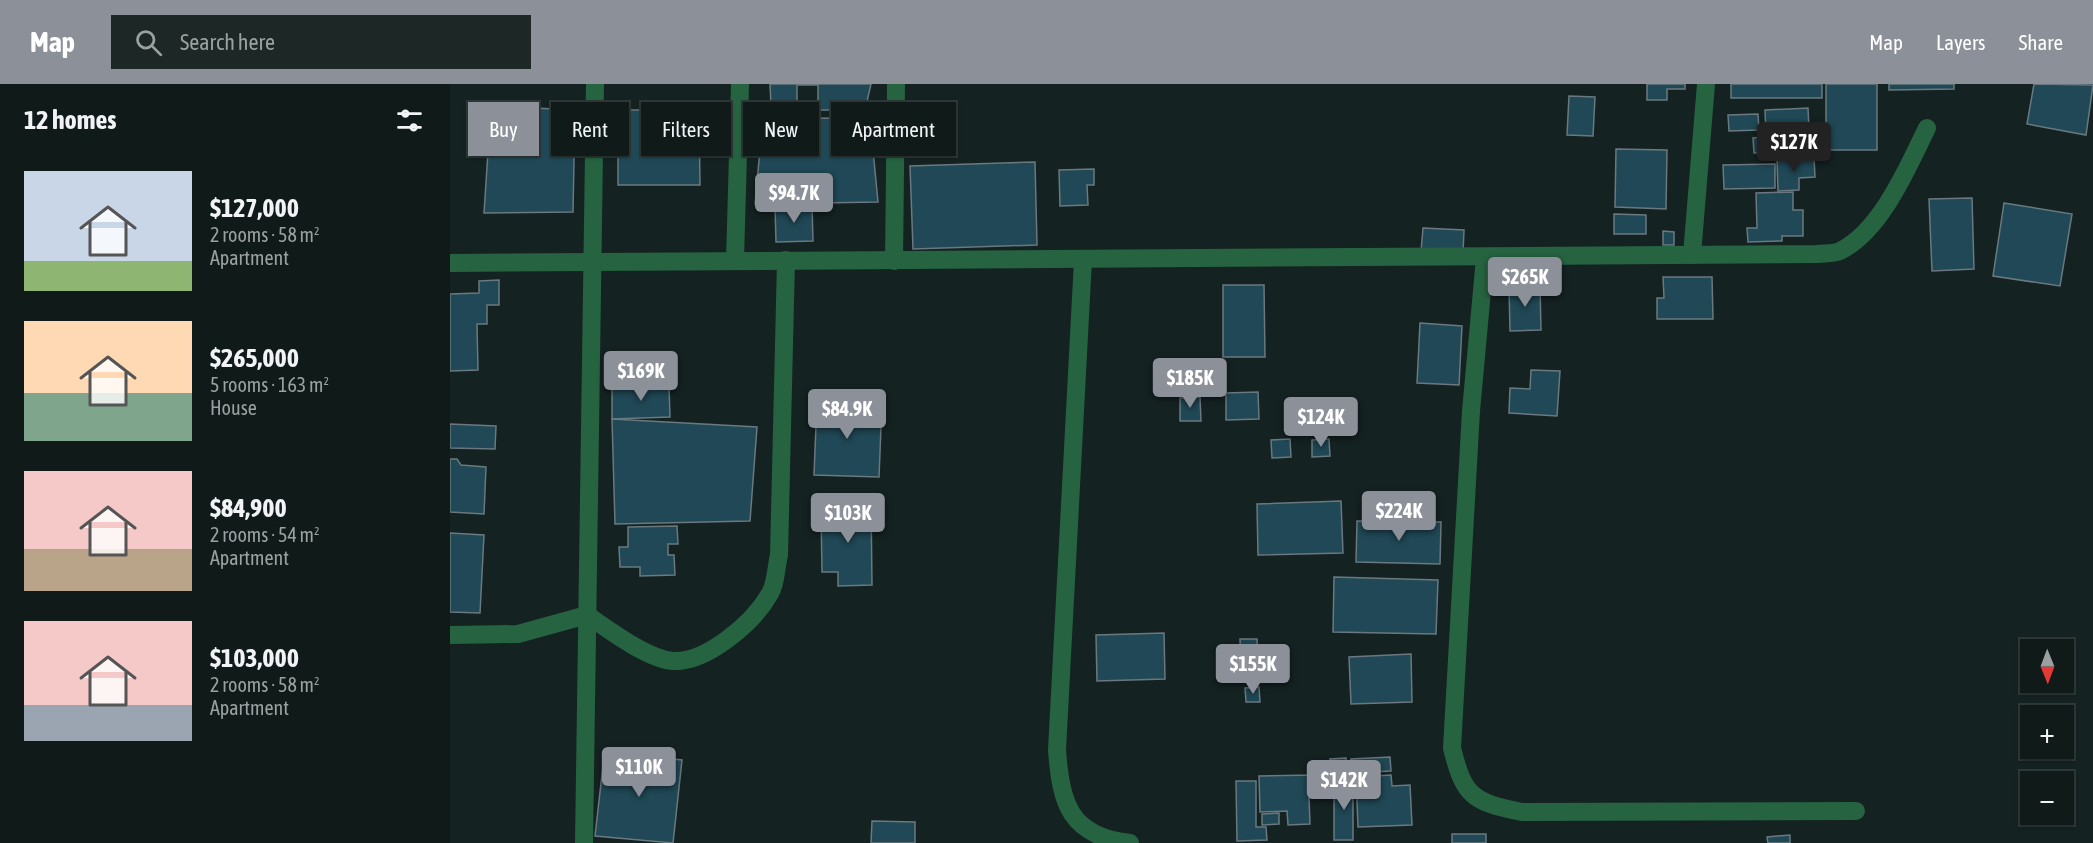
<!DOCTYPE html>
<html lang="en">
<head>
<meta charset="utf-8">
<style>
  body { margin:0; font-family:"Asap Condensed",sans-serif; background:#1d2726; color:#f1f3f6; height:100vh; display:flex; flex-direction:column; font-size:22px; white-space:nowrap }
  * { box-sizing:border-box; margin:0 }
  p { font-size:20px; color:#9ba1a2 }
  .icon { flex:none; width:33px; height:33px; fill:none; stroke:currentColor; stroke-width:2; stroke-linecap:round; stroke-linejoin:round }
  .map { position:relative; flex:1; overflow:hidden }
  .side { display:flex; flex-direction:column; background:#0f1a19; width:450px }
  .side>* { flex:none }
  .banner { position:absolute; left:18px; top:18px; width:570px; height:54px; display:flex; gap:12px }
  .needle { width:39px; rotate:179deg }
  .fabs { position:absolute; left:1570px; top:555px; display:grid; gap:12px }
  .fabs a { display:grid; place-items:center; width:54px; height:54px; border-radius:0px; background:#0f1a19; box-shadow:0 2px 4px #0004,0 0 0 2px #2f3838; font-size:30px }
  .price { position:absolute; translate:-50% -51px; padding:0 14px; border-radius:6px; background:#8c9099; color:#fff; font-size:20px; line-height:39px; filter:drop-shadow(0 2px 3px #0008) }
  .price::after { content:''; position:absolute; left:50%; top:36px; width:18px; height:14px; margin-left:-9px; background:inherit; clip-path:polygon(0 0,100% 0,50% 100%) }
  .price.active { background:#222; color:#fff }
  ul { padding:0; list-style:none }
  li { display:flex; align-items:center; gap:18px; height:150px; padding:0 24px }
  li span { display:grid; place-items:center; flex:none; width:168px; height:120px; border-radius:0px; color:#555 }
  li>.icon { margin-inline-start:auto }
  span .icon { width:72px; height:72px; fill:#fffc; stroke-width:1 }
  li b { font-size:26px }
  h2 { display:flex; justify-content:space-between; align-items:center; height:72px; padding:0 24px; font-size:26px }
  .tag { padding:0 21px; border-radius:0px; background:#0f1a19; box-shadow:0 2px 4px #0004,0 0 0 2px #2f3838; font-size:21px; line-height:54px }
  .tag.active { background:#8c9099; color:#fff }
  header { display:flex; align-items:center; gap:36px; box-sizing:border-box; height:84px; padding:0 30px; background:#8c9099; color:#fff }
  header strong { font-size:28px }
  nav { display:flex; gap:33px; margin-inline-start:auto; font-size:21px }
  .search { width:420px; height:54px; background:#1d2726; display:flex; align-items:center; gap:15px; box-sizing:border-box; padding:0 21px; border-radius:0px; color:#9ba1a2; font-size:22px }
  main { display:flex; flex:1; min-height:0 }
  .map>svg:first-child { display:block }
  .building { fill:#204856; stroke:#6a797f; stroke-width:1.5 }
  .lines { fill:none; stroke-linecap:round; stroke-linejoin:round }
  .minor { stroke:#266341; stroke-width:18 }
</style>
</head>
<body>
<header>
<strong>Map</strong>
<div class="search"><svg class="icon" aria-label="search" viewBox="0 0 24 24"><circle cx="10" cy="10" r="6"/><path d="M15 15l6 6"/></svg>Search here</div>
<nav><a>Map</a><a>Layers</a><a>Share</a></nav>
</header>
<main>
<section class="side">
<h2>12 homes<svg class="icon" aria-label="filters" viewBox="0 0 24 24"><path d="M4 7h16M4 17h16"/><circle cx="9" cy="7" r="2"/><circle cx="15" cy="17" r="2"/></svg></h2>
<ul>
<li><span style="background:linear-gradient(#c9d6e8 75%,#8fb573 0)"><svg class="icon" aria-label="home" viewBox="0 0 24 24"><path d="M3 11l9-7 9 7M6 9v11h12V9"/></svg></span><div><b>$127,000</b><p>2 rooms · 58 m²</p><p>Apartment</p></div></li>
<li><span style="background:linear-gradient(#ffd9b3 60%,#7fa58c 0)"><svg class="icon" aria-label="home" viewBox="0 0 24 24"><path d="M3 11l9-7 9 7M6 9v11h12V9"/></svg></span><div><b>$265,000</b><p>5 rooms · 163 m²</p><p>House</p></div></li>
<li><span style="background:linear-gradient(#f6c9c9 65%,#b9a48a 0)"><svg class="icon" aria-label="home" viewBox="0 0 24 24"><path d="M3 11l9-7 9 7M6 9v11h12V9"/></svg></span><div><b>$84,900</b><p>2 rooms · 54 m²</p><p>Apartment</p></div></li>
<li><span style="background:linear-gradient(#f6c9c9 70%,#9aa5b1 0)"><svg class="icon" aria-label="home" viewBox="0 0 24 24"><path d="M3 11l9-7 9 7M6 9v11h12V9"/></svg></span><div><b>$103,000</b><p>2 rooms · 58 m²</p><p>Apartment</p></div></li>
</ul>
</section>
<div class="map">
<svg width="1643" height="759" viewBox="0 0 1643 759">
  <rect width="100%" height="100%" fill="#142221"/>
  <g class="building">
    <path d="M 320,0 L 421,0 L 415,26 L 368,26 L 368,1 L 347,1 L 347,21 L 321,21 Z"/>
    <path d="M 1197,0 L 1235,0 L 1235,5 L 1217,5 L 1217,16 L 1197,16 Z"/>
    <rect x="1281" y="0" width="91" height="14"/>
    <rect x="1376" y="0" width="51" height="66"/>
    <path d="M 1439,0 L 1504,0 L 1504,5 L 1439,6 Z"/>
    <path d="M 1584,0 L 1643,1 L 1636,51 L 1577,40 Z"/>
    <path d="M 1119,12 L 1145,13 L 1143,52 L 1117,51 Z"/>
    <path d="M 41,22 L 125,26 L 123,128 L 34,129 Z"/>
    <path d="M 1358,24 L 1360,67 L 1304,69 L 1303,54 L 1316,53 L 1315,26 Z"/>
    <path d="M 168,26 L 249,26 L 250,101 L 168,101 Z"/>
    <path d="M 1308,30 L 1309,46 L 1279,47 L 1278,31 Z"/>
    <path d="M 313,33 L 420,35 L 428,118 L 305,120 Z"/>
    <path d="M 1166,65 L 1217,66 L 1216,125 L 1165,123 Z"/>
    <path d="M 1364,74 L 1365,93 L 1349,94 L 1349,106 L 1328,107 L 1327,76 Z"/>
    <path d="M 585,78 L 587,161 L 463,165 L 460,82 Z"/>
    <path d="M 1325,80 L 1325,104 L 1274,105 L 1273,81 Z"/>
    <path d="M 644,85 L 644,101 L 637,101 L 638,121 L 610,122 L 609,86 Z"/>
    <path d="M 1343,108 L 1343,126 L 1353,126 L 1353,152 L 1332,152 L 1332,157 L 1298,158 L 1297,144 L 1307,144 L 1306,109 Z"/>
    <path d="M 1522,114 L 1524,185 L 1482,187 L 1479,115 Z"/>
    <path d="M 1554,119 L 1622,130 L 1610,202 L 1543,192 Z"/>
    <path d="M 362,122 L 363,157 L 326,158 L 325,123 Z"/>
    <path d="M 1164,130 L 1196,131 L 1196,150 L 1164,150 Z"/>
    <path d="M 973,144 L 1014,146 L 1013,169 L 971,168 Z"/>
    <path d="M 1213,147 L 1224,148 L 1224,161 L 1213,161 Z"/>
    <path d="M 1213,193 L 1262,193 L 1263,235 L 1207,235 L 1207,214 L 1214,214 Z"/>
    <path d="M 49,196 L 49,221 L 37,221 L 37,240 L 27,240 L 28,286 L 0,287 L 0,210 L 29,209 L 29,197 Z"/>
    <path d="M 773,201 L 814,201 L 815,273 L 773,273 Z"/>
    <path d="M 1090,202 L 1091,246 L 1060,247 L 1059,203 Z"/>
    <path d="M 970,239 L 1012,242 L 1009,301 L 967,299 Z"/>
    <path d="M 1081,286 L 1110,287 L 1107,332 L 1059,329 L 1060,304 L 1080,305 Z"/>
    <path d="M 219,302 L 220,333 L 162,335 L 162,303 Z"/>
    <path d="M 808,308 L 809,335 L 776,336 L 776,309 Z"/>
    <path d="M 750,313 L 751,337 L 730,337 L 730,314 Z"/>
    <path d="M 367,317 L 425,319 L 424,343 L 431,343 L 429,393 L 364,391 Z"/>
    <path d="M 162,335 L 307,343 L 300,437 L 165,440 Z"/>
    <path d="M 0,340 L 46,342 L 45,365 L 0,364 Z"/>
    <path d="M 840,355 L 841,373 L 822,374 L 821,356 Z"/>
    <path d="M 879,355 L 880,372 L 862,373 L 862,356 Z"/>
    <path d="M 0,375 L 7,375 L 11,381 L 36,383 L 34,430 L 0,428 Z"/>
    <path d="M 398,417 L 421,417 L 422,501 L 388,502 L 388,488 L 372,488 L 371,428 L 398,427 Z"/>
    <path d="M 891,417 L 893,469 L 808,471 L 807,420 Z"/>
    <path d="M 907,437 L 991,438 L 990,480 L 906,478 Z"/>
    <path d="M 227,442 L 228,460 L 218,460 L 218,471 L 224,471 L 225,491 L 190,492 L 190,483 L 170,483 L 169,463 L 178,463 L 178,443 Z"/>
    <path d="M 0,449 L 34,451 L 30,529 L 0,528 Z"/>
    <path d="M 884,493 L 988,496 L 986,550 L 883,548 Z"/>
    <path d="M 714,549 L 715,595 L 647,597 L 646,551 Z"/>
    <path d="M 790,555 L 807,555 L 808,580 L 791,581 Z"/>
    <path d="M 961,570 L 962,618 L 901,620 L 899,573 Z"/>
    <path d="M 809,603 L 810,618 L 796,618 L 795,604 Z"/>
    <path d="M 169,669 L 232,676 L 223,759 L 145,752 L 154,673 Z"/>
    <path d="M 940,673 L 941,687 L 902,689 L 901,675 Z"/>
    <path d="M 896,674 L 896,693 L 880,693 L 880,675 Z"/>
    <path d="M 864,691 L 865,714 L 859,714 L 860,740 L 838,741 L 837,727 L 810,728 L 809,692 Z"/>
    <path d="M 941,691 L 942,702 L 960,701 L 962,741 L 908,743 L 906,693 Z"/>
    <path d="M 786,697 L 806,697 L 806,743 L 816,743 L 817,756 L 787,757 Z"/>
    <rect x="884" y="697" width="19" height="59"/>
    <path d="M 829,729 L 829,740 L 812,741 L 812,730 Z"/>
    <path d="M 422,737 L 465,738 L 465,759 L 421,759 Z"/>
    <rect x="1002" y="750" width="34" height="9"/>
    <path d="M 1340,751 L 1340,759 L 1318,759 L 1317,753 Z"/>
  </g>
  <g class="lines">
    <g class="minor">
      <path d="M 1242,171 L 1256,0"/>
      <path d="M 1035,174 L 1021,327 L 1002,664 C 1014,713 1023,718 1072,728 L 1406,727"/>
      <path d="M 285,176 L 290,0"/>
      <path d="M 633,176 L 607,666 C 611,719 619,752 680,759"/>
      <path d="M 444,177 L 446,0"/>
      <path d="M 0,179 L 1367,170 C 1374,169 1384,170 1390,167 C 1431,147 1458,83 1477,44"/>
      <path d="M 0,551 L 68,550 L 137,531 C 158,545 197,575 223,577 C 256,579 303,539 319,511 C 326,501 326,483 329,471 L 336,176"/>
      <path d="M 134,759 L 145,0"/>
    </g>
  </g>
</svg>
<div class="fabs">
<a><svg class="needle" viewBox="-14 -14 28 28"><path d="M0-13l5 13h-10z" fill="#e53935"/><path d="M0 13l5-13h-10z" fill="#9ba1a2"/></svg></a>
<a>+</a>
<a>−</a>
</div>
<b class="price active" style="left:1344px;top:89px">$127K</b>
<b class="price" style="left:344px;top:140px">$94.7K</b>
<b class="price" style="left:1075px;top:224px">$265K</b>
<b class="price" style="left:191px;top:318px">$169K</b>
<b class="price" style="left:740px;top:325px">$185K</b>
<b class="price" style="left:397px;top:356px">$84.9K</b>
<b class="price" style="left:871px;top:364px">$124K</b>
<b class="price" style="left:949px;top:458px">$224K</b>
<b class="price" style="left:398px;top:460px">$103K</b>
<b class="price" style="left:803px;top:611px">$155K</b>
<b class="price" style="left:189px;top:714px">$110K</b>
<b class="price" style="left:894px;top:727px">$142K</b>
<div class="banner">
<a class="tag active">Buy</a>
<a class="tag">Rent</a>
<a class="tag">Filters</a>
<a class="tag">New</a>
<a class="tag">Apartment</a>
</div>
</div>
</main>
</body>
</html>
